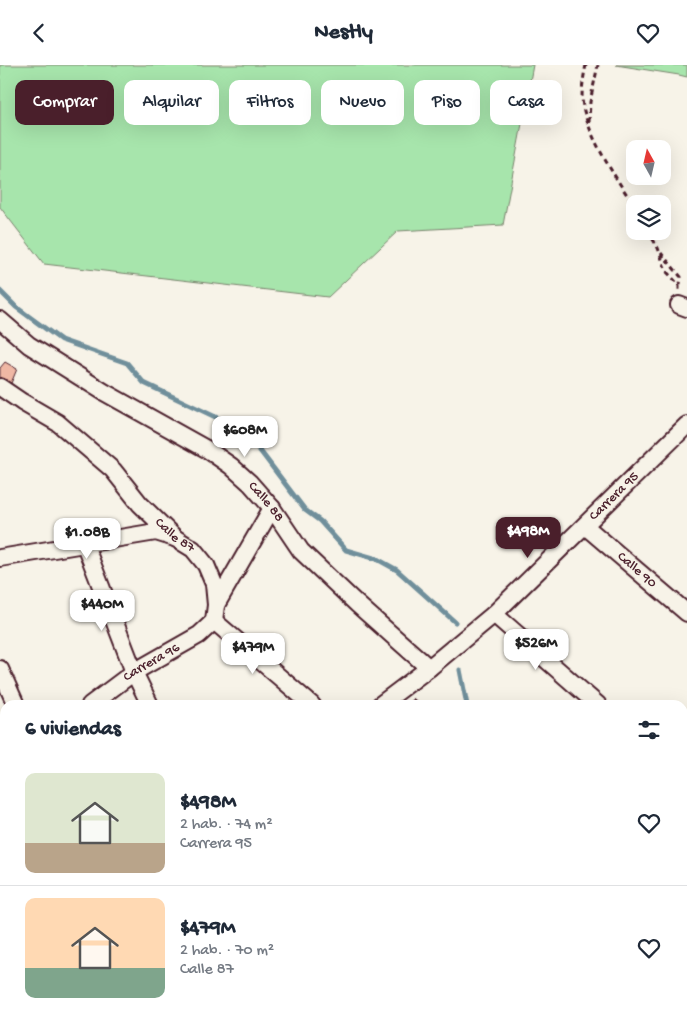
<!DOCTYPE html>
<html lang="es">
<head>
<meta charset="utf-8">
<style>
  body { margin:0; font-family:"Gochi Hand",sans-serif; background:#f2f2f3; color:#1f2937; height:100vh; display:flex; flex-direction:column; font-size:19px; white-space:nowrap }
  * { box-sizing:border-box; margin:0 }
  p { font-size:16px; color:#747a83 }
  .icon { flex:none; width:28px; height:28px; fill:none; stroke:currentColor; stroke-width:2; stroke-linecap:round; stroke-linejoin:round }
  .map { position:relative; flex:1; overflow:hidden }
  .sheet { position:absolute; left:0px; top:635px; width:688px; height:321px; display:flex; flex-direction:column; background:#fff; border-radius:15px 15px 0 0; box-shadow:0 5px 20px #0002 }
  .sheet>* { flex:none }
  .banner { position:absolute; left:15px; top:15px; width:658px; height:45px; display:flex; gap:10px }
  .needle { width:32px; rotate:352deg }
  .fabs { position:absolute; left:626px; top:75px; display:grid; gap:10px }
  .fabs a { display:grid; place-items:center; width:45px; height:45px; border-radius:10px; background:#fff; box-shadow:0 5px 20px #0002; font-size:25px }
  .price { position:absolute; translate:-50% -42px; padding:0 11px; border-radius:10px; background:#fff; color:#222; font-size:16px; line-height:32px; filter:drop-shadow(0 1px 2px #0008) }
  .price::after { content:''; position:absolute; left:50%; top:30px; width:15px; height:11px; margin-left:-8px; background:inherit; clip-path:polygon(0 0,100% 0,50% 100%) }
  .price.selected { background:#4a1f2b; color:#fff }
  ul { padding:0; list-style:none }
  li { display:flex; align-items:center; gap:15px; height:125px; padding:0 25px }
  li+li { border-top:1px solid #e0e1e3 }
  li span { display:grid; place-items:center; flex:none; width:140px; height:100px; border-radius:10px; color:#555 }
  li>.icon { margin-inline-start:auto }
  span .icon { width:60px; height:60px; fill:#fffc; stroke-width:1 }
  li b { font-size:21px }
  h2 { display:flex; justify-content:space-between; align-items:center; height:60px; padding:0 25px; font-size:21px }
  .pill { padding:0 18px; border-radius:10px; background:#fff; box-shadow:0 5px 20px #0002; font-size:18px; line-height:45px }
  .pill.selected { background:#4a1f2b; color:#fff }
  header { display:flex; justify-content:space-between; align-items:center; height:65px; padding:0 25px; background:#fff; font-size:22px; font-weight:700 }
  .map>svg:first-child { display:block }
  .green { fill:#a7e5ac; stroke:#78826c }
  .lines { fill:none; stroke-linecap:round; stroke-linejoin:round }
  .stream { stroke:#708f9b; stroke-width:5 }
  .building { fill:#efb7a4; stroke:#4a1f2b }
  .lane-casing { stroke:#4a1f2b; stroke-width:11 }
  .street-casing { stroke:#4a1f2b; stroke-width:20 }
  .path { stroke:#4a1f2b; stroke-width:3; stroke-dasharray:5 4; stroke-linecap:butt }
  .lane { stroke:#f7f3e8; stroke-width:8 }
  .street { stroke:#f7f3e8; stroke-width:16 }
  .labels { text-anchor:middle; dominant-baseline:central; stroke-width:4; stroke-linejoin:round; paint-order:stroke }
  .street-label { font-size:14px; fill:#4a1f2b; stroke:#f7f3e8 }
</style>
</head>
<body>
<header><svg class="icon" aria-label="back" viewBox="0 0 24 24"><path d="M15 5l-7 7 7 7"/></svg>Nestly<svg class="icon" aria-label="heart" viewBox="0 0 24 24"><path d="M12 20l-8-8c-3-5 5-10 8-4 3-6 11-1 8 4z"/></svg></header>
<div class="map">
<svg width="687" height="956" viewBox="0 0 687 956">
  <rect width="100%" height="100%" fill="#f7f3e8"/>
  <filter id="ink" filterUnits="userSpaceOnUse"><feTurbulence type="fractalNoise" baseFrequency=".02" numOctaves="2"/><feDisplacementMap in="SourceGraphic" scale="10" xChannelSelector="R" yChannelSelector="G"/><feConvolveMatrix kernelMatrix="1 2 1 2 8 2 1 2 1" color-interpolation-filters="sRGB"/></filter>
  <g filter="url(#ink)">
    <g class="green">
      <path d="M 0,0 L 533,0 L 503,160 L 398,166 L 328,232 L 44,199 L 0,142 Z"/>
      <path d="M 616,0 L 687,0 L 687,12 L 679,10 Z"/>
    </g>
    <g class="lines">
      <g class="stream">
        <path d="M 0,226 L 16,242 L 61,275 L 127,298 L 144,318 L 245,366 L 305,445 L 320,456 L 346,485 L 377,494 L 397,505 L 455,557"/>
        <path d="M 460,605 L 467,640"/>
        <path d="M 0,906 L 5,912"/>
      </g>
    </g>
    <path class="building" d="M 5,297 L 17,304 L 9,323 L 0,317 L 0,303 Z"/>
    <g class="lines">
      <g class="lane-casing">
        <path id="lane" d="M 260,956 L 264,951"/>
      </g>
      <g class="street-casing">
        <g id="street">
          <path d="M 679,240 L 687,243"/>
          <path id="s1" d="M 0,255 L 29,280 L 104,327 L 208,385 L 231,401 L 250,418 L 272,443 L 301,486 L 357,539 L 429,603"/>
          <path id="s2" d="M 0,322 L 22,337 L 58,358 L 113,405 L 140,439 L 175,473 L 193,484 L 206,500 L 214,519 L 216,540 L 214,556"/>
          <path id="s3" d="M 585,461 L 687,548"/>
          <path d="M 85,480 L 134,607 L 150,640"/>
          <path d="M 0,493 L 156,467 L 175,473"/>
          <path d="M 216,540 L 272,443"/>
          <path d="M 494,549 L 598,640"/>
          <path d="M 214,556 L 312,640"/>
          <path d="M 0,604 L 16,640"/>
          <path id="s4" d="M 90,640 L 134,607 L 199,570 L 214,556"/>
          <path id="s5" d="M 380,640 L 429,603 L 494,549 L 687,360"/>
          <path d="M 0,714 L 5,712"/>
          <path d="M 682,716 L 687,720"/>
          <path d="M 682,847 L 687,843"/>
          <path d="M 682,940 L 687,944"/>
          <path d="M 490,951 L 496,956"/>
          <path d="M 21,956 L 21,951"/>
          <path d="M 612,956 L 615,951"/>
        </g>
      </g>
      <g class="path">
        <path d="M 586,0 C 583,14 580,32 584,46 C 593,80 616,113 635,142"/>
        <path d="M 589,57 L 590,37 L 598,0"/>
        <path d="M 648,166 L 658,183 L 666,206 L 679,220 L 679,226"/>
        <path d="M 661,188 L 681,212 L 680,219"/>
        <path d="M 412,634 L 419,640"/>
        <path d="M 369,951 L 374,956"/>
      </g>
      <use href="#lane" class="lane"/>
      <use href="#street" class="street"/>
    </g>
  </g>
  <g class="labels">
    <g class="street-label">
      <text stroke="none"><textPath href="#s5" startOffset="314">Carrera 95</textPath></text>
      <text stroke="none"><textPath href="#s1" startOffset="324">Calle 88</textPath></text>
      <text stroke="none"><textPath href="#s2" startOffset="231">Calle 87</textPath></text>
      <text stroke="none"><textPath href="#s3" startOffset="68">Calle 90</textPath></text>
      <text stroke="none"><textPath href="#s4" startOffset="75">Carrera 96</textPath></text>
    </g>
  </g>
</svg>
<div class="fabs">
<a><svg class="needle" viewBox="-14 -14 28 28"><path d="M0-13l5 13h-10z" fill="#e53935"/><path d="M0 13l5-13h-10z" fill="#747a83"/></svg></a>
<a><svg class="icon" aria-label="layers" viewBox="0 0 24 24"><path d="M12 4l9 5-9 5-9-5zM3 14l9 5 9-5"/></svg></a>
</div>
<b class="price" style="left:245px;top:393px">$608M</b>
<b class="price selected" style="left:528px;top:494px">$498M</b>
<b class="price" style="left:87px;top:495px">$1.08B</b>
<b class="price" style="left:102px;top:567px">$440M</b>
<b class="price" style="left:536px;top:606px">$526M</b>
<b class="price" style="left:253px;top:610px">$479M</b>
<div class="banner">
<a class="pill selected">Comprar</a>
<a class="pill">Alquilar</a>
<a class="pill">Filtros</a>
<a class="pill">Nuevo</a>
<a class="pill">Piso</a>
<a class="pill">Casa</a>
</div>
<section class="sheet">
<h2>6 viviendas<svg class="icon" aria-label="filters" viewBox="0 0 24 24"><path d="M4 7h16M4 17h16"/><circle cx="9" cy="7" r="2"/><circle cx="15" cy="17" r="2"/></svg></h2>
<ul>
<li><span style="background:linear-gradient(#dfe7d0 70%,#b9a48a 0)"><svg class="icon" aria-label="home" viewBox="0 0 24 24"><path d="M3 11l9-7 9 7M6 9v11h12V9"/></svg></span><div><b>$498M</b><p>2 hab. · 74 m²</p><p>Carrera 95</p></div><svg class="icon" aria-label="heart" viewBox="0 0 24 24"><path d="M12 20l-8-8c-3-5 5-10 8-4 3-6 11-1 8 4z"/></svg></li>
<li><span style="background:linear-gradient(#ffd9b3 70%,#7fa58c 0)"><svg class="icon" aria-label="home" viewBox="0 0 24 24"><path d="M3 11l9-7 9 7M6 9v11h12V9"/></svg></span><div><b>$479M</b><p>2 hab. · 70 m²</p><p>Calle 87</p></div><svg class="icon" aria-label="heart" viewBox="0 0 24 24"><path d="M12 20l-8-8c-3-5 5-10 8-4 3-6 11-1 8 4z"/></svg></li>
</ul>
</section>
</div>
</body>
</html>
